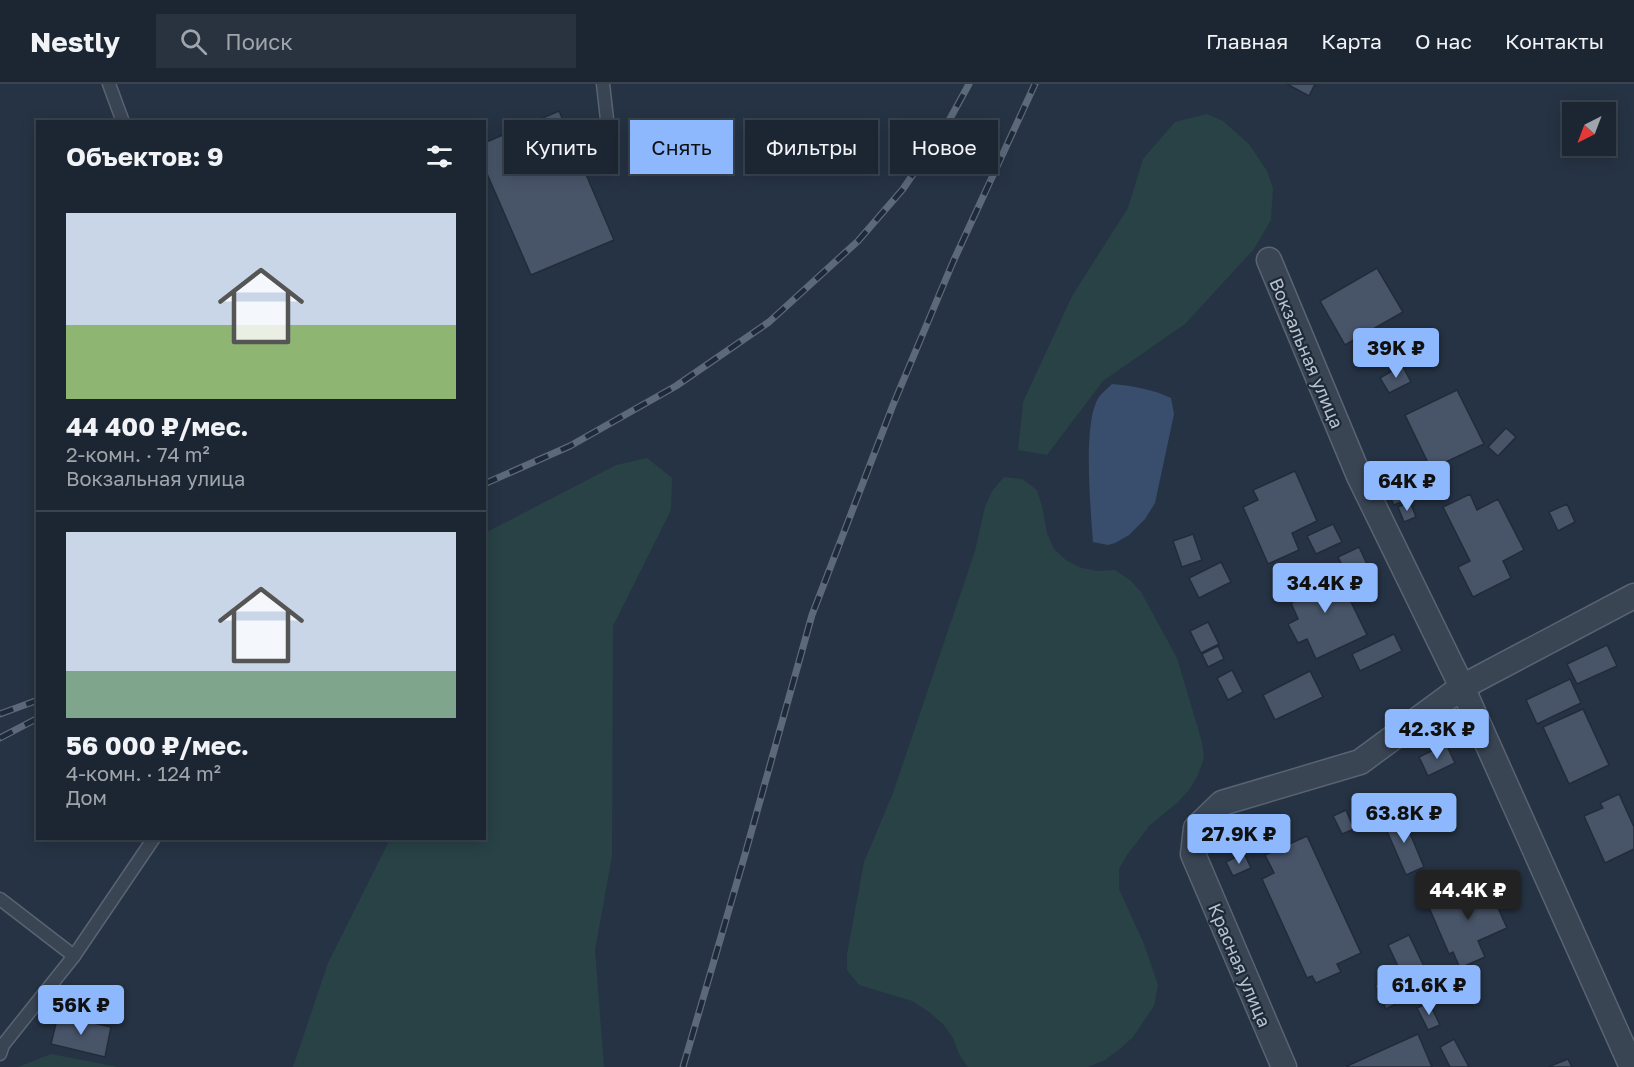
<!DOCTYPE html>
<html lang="ru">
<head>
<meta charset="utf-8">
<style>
  body { margin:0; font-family:"Golos Text",sans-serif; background:#29323f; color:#f1f3f6; height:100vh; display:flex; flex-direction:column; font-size:22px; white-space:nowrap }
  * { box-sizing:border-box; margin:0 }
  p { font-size:20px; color:#a0a5ac }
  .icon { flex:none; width:33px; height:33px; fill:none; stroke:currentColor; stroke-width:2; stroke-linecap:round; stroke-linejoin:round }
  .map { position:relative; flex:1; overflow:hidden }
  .drawer { position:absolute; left:36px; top:36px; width:450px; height:720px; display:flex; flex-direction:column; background:#1c2633; border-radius:0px; box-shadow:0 3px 15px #0003,0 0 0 2px #3a434e }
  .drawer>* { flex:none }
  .guide { position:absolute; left:504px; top:36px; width:570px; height:54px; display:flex; gap:12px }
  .needle { width:39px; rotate:222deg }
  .tools { position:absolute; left:1562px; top:18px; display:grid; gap:12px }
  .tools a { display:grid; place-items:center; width:54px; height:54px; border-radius:0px; background:#1c2633; box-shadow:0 3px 15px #0003,0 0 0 2px #3a434e; font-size:30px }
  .price { position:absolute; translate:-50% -51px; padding:0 14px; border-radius:6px; background:#8eb8fd; color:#111; font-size:20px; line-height:39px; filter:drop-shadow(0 2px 3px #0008) }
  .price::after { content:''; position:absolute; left:50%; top:36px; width:18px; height:14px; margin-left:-9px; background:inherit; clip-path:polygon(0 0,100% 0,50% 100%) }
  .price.active { background:#222; color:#fff }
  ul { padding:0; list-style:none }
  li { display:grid; align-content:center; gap:12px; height:318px; padding:0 30px }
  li+li { border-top:2px solid #3a434e }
  li span { display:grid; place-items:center; height:186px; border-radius:0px; color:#555 }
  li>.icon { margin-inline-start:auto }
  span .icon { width:108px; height:108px; fill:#fffc; stroke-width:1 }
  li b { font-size:26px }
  h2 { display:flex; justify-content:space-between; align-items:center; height:72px; padding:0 30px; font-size:26px }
  .pill { padding:0 21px; border-radius:0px; background:#1c2633; box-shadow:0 3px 15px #0003,0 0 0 2px #3a434e; font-size:21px; line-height:54px }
  .pill.active { background:#8eb8fd; color:#111 }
  header { display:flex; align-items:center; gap:36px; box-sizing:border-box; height:84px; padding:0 30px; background:#1c2633; border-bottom:2px solid #3a434e }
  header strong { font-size:28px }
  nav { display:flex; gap:33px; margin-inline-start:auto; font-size:21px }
  .search { width:420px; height:54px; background:#29323f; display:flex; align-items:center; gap:15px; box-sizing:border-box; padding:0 21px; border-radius:0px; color:#a0a5ac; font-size:22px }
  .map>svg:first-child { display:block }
  .green { fill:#284245 }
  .water { fill:#394e6c }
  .building { fill:#485569; stroke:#212c3b; stroke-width:1.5 }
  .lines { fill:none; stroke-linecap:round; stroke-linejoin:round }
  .service-casing { stroke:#596371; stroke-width:15 }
  .minor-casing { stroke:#596371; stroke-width:27 }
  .service { stroke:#3a4554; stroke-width:12 }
  .minor { stroke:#3a4554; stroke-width:24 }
  .rail-casing { stroke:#5c697b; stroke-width:7 }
  .rail { stroke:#1f2a39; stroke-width:4.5; stroke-dasharray:14; stroke-linecap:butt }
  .labels { text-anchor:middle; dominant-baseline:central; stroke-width:4.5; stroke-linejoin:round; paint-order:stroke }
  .street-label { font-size:18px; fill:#b8c0cd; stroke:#1f2a39 }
</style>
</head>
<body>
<header>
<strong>Nestly</strong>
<div class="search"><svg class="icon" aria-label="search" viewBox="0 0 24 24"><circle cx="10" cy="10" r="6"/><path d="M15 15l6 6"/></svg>Поиск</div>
<nav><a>Главная</a><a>Карта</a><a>О нас</a><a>Контакты</a></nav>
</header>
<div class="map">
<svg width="1634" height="983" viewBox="0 0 1634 983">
  <rect width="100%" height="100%" fill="#263344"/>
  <g class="green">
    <path d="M 1207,30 L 1223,37 L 1249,60 L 1267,87 L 1273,104 L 1271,136 L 1254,165 L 1185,240 L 1103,297 L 1047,371 L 1018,366 L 1023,318 L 1072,212 L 1128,124 L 1143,75 L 1175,38 Z"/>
    <path d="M 647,374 L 672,394 L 671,426 L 613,542 L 612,772 L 595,866 L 604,983 L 293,983 L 328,879 L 390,755 L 484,754 L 485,449 L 616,381 Z"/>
    <path d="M 1004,393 L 1022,395 L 1037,406 L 1042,422 L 1047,449 L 1054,465 L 1067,477 L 1082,484 L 1098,487 L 1115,486 L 1130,496 L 1141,508 L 1177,574 L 1202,658 L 1204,674 L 1198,691 L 1189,706 L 1177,719 L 1150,741 L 1127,771 L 1119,785 L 1119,805 L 1144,860 L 1158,901 L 1154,922 L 1133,953 L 1121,964 L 1105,976 L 1088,983 L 968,983 L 960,972 L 953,954 L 943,940 L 929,928 L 912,917 L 859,901 L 847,886 L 847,870 L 864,778 L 893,709 L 975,467 L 985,423 L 992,407 Z"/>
    <path d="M 51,970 L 118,983 L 18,983 Z"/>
  </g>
  <path class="water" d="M 1112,300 C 1133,302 1152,305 1171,314 L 1174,330 L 1155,419 L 1145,435 L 1129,451 L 1115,459 L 1108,461 L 1093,458 C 1091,427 1082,338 1099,313 C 1102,309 1108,304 1112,300 Z"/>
  <g class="building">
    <path d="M 1287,0 L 1315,0 L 1309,12 Z"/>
    <path d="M 559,27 L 614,156 L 531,191 L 484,83 L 484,59 Z"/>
    <path d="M 1377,184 L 1403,228 L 1345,261 L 1320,217 Z"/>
    <path d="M 1402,281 L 1411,298 L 1389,309 L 1380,294 Z"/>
    <path d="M 1457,306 L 1484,360 L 1431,385 L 1405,331 Z"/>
    <path d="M 1506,344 L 1516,353 L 1498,372 L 1488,363 Z"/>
    <path d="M 1295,387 L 1317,437 L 1292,449 L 1299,466 L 1268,480 L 1243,423 L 1258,416 L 1253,406 Z"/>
    <path d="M 1409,394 L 1417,411 L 1394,421 L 1386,404 Z"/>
    <path d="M 1470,410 L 1477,426 L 1498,415 L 1524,466 L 1503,477 L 1511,494 L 1473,513 L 1458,483 L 1470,477 L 1443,423 Z"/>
    <path d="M 1410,418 L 1416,433 L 1404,438 L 1398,423 Z"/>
    <path d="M 1567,420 L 1575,438 L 1558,447 L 1549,428 Z"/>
    <path d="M 1333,440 L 1342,458 L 1316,470 L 1307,452 Z"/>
    <path d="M 1193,450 L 1202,476 L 1182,483 L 1173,457 Z"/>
    <path d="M 1359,463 L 1367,480 L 1346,489 L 1338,473 Z"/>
    <path d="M 1221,478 L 1231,498 L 1199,514 L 1189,494 Z"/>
    <path d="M 1333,481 L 1367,551 L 1316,575 L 1307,555 L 1298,559 L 1288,540 L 1298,535 L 1291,519 L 1301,514 L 1294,500 Z"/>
    <path d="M 1208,538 L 1219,560 L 1201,569 L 1190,547 Z"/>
    <path d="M 1394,550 L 1402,567 L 1360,587 L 1352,570 Z"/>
    <path d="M 1607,561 L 1617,582 L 1577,600 L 1567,580 Z"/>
    <path d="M 1218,562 L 1224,575 L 1208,583 L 1202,570 Z"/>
    <path d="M 1232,586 L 1243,608 L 1228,616 L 1217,594 Z"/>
    <path d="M 1310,587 L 1323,613 L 1275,636 L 1263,611 Z"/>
    <path d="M 1570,595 L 1581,619 L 1537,640 L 1526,616 Z"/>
    <path d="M 1583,625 L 1609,681 L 1569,700 L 1543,643 Z"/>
    <path d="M 1446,660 L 1455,679 L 1428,692 L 1419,673 Z"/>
    <path d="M 1619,710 L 1634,743 L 1634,765 L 1605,779 L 1584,732 L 1603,724 L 1600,719 Z"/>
    <path d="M 1346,726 L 1354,745 L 1342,750 L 1333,732 Z"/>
    <path d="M 1402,730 L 1424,783 L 1406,791 L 1383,738 Z"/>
    <path d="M 1307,752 L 1361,869 L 1337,880 L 1341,888 L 1316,899 L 1312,892 L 1307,894 L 1262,795 L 1274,789 L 1265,771 Z"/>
    <path d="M 1244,769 L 1251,784 L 1233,792 L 1226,778 Z"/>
    <path d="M 1485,795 L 1507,844 L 1478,857 L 1485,873 L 1460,884 L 1453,868 L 1449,870 L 1428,821 Z"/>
    <path d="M 1409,851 L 1428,891 L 1407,901 L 1388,861 Z"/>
    <path d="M 1393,893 L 1404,916 L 1386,925 L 1375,901 Z"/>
    <path d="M 1429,918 L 1440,941 L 1428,946 L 1417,924 Z"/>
    <path d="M 58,931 L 111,943 L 105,973 L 51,960 Z"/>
    <path d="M 1418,950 L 1432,983 L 1348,983 L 1347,982 Z"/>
    <path d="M 1454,955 L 1469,983 L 1450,983 L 1440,963 Z"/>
    <path d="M 1568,975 L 1572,983 L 1548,983 Z"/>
  </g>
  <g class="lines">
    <g class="service-casing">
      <g id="service">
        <path d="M 109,0 L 123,38"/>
        <path d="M 603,0 L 609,53"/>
        <path d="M 0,815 L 74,872"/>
        <path d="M 0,970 L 3,961 L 74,872 L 154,754"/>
      </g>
    </g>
    <g class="minor-casing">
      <g id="minor">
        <path d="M 1269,176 L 1359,392 L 1462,603 L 1632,983"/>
        <path d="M 1284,983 L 1193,770 L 1196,744 L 1222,719 L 1360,678 L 1462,603 L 1634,512"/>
      </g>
    </g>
    <use href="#service" class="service"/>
    <use href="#minor" class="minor"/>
    <g class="rail-casing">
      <g id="rail">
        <path d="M 484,400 L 570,362 L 676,302 L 769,238 L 858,157 L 903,105 L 946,42 L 969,0"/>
        <path d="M 0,630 L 38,616"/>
        <path d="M 0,654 L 38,634"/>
        <path d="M 683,983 L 744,774 L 812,531 L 893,321 L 953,178 L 1035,0"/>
      </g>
    </g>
    <use href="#rail" class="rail"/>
  </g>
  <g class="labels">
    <g class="street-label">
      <text transform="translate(1307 269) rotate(67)">Вокзальная улица</text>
      <text transform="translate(1240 881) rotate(67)">Красная улица</text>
    </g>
  </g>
</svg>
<div class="tools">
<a><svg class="needle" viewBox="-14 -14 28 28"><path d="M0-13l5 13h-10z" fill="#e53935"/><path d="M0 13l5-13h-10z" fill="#a0a5ac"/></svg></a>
</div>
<b class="price" style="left:1396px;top:295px">39K ₽</b>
<b class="price" style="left:1407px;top:428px">64K ₽</b>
<b class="price" style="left:1325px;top:530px">34.4K ₽</b>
<b class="price" style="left:1437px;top:676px">42.3K ₽</b>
<b class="price" style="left:1404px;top:760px">63.8K ₽</b>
<b class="price" style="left:1239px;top:781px">27.9K ₽</b>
<b class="price active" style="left:1468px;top:837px">44.4K ₽</b>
<b class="price" style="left:1429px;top:932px">61.6K ₽</b>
<b class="price" style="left:81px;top:952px">56K ₽</b>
<div class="guide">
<a class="pill">Купить</a>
<a class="pill active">Снять</a>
<a class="pill">Фильтры</a>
<a class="pill">Новое</a>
</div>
<section class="drawer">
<h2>Объектов: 9<svg class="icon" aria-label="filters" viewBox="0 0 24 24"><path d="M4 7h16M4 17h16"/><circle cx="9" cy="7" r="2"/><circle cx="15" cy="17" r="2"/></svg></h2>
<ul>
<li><span style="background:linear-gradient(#c9d6e8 60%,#8fb573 0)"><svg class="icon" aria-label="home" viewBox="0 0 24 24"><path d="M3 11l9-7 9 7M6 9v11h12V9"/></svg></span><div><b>44 400 ₽/мес.</b><p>2-комн. · 74 m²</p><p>Вокзальная улица</p></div></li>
<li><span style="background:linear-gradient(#c9d6e8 75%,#7fa58c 0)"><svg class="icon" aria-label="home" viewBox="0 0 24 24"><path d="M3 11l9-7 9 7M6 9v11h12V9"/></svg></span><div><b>56 000 ₽/мес.</b><p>4-комн. · 124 m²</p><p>Дом</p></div></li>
</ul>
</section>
</div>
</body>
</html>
